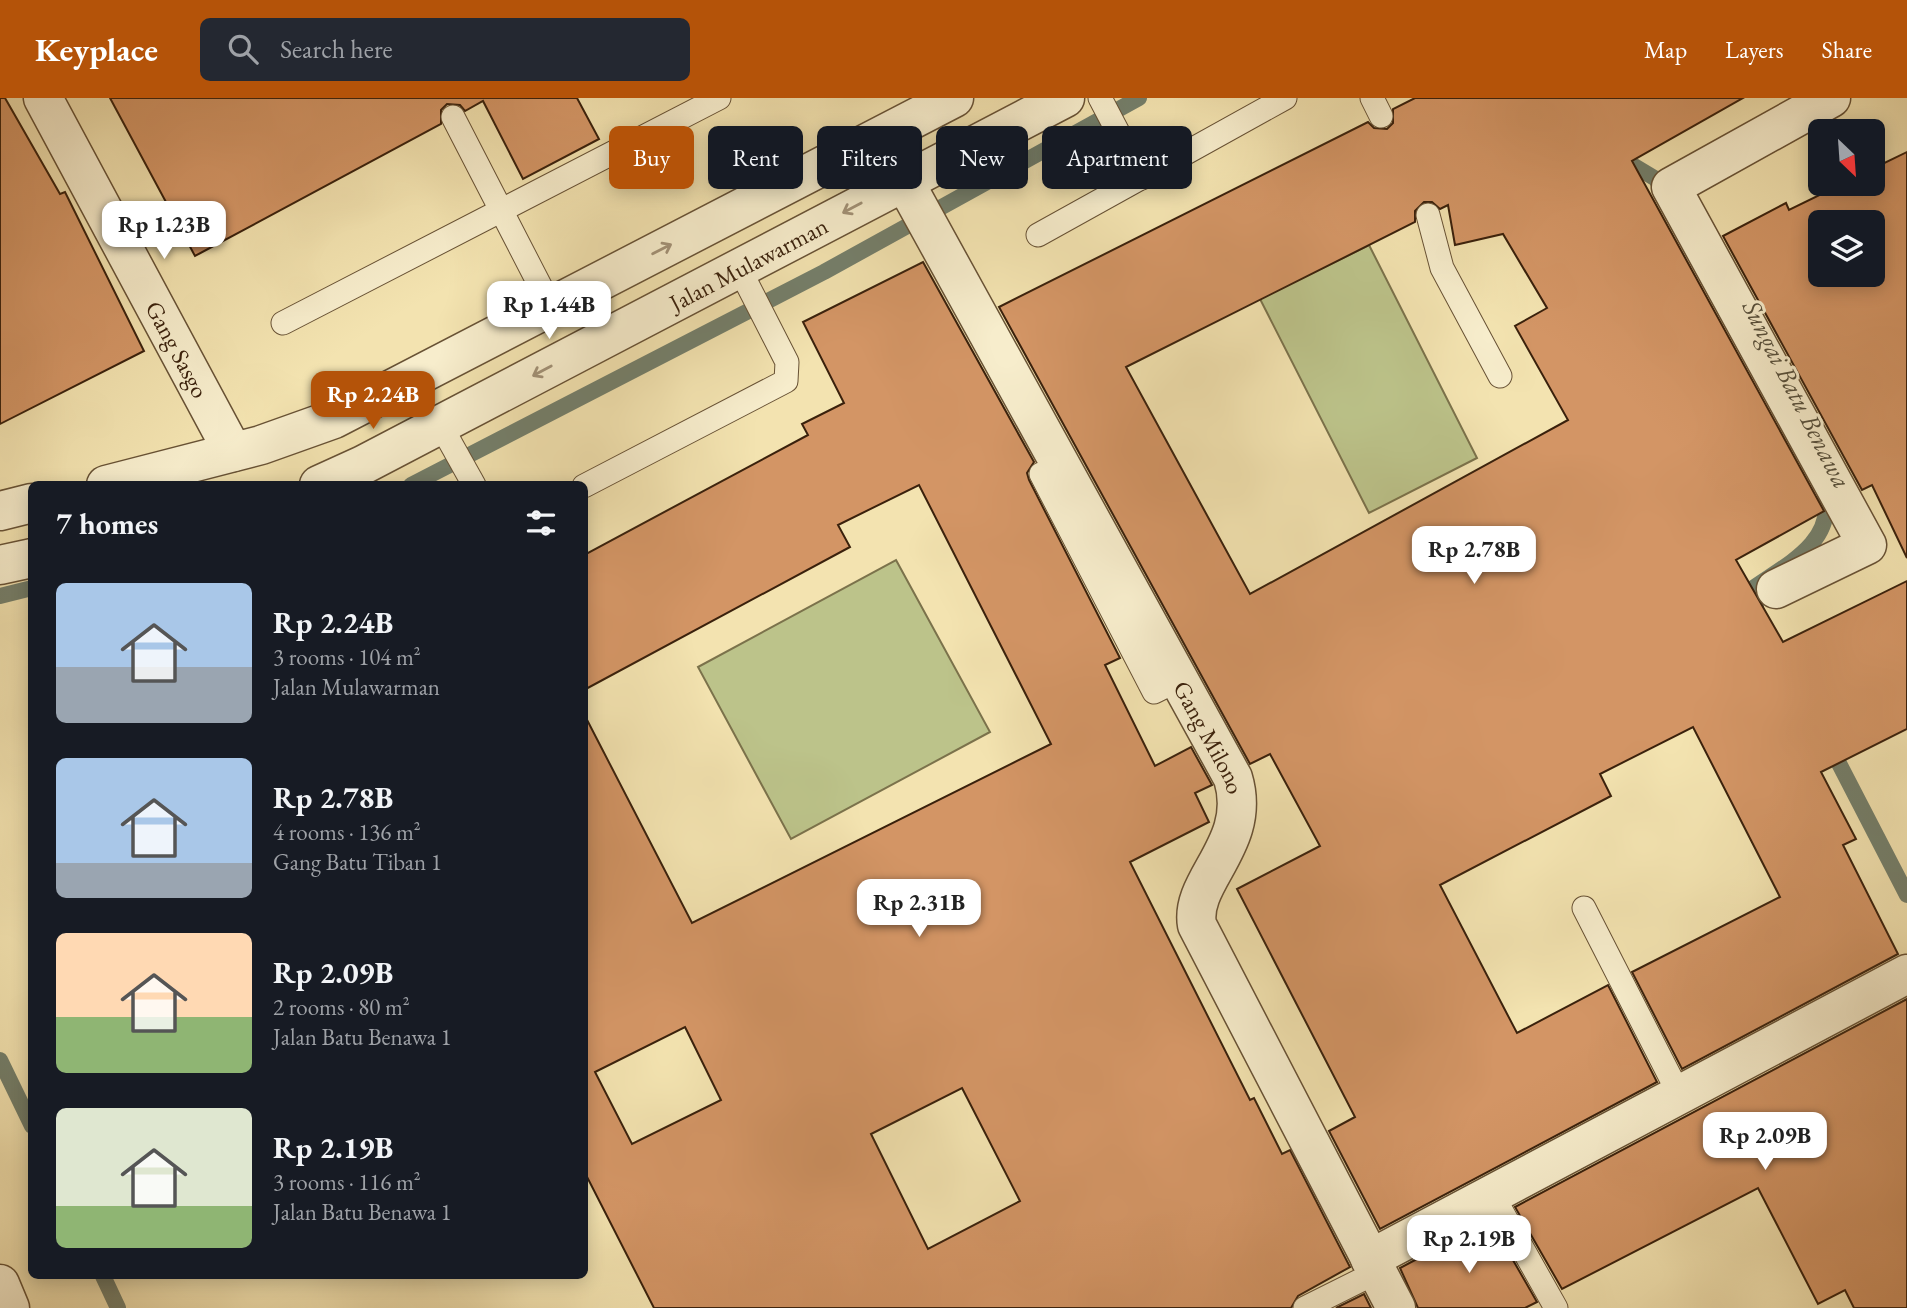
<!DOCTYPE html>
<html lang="en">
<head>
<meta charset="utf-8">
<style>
  body { margin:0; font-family:"EB Garamond",serif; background:#242831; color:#f1f3f6; height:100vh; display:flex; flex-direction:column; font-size:26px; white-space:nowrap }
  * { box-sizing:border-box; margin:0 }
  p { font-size:23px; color:#9ea1a6 }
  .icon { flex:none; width:38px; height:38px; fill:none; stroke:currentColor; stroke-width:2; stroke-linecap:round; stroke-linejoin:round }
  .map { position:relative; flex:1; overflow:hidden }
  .side { position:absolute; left:28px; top:383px; width:560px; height:798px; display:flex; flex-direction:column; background:#171b24; border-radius:10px; box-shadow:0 4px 18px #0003 }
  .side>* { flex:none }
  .hud { position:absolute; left:609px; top:28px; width:665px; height:63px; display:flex; gap:14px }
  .needle { width:46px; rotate:155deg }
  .fabs { position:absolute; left:1808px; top:21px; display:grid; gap:14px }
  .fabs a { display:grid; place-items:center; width:77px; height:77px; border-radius:10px; background:#171b24; box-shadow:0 4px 18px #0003; font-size:35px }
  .price { position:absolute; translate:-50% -60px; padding:0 16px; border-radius:14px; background:#fff; color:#222; font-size:23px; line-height:46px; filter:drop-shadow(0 2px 4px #0008) }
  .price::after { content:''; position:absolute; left:50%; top:42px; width:21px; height:16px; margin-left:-10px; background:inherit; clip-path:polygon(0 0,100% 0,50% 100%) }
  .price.selected { background:#b45309; color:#fff }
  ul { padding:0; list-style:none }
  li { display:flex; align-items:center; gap:21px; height:175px; padding:0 28px }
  li span { display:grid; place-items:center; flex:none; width:196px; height:140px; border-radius:10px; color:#555 }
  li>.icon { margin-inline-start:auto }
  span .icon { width:84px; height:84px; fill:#fffc; stroke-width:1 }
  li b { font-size:30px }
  h2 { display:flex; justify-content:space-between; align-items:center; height:84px; padding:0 28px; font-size:30px }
  .chip { padding:0 24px; border-radius:10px; background:#171b24; box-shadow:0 4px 18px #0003; font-size:24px; line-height:63px }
  .chip.selected { background:#b45309; color:#fff }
  header { display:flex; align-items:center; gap:42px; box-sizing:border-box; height:98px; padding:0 35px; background:#b45309; color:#fff }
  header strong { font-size:33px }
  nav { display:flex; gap:38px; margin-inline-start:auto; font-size:24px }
  .search { width:490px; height:63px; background:#242831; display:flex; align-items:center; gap:18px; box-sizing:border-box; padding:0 24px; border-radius:10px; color:#9ea1a6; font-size:26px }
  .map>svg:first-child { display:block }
  .green { fill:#bcc38a; stroke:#7b724b; stroke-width:2 }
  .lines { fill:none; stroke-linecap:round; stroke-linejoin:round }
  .stream { stroke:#747f6b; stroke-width:16 }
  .building { fill:#d39565; stroke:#3a210c; stroke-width:2; fill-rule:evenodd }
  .service-casing { stroke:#685235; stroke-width:25 }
  .minor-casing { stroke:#685235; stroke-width:41 }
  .tertiary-casing { stroke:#685235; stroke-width:41 }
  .service { stroke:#f7edcc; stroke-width:23 }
  .minor { stroke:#f7edcc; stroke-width:38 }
  .tertiary { stroke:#f7edcc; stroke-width:38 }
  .oneway { stroke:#a29176 }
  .labels { text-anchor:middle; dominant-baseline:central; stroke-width:6; stroke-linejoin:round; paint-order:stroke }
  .street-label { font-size:24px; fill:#3a210c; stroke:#f7edcc }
  .water-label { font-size:26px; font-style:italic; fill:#57503c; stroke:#f7edcc }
</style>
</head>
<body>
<header>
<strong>Keyplace</strong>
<div class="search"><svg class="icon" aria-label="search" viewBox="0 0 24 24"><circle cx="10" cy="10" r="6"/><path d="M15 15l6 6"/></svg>Search here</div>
<nav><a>Map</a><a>Layers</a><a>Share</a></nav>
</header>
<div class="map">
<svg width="1907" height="1210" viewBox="0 0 1907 1210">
  <rect width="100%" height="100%" fill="#f3e3b0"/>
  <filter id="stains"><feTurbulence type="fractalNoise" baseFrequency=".00286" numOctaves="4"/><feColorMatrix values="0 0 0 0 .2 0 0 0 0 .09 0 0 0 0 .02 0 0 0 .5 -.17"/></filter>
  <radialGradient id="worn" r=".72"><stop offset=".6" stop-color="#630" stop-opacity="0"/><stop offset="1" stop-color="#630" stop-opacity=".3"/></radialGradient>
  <g class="green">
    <path d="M 1369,147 L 1477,360 L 1369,415 L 1260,201 Z"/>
    <path d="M 896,462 L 990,634 L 791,741 L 698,569 Z"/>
  </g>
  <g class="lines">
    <g class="stream">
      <path d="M 1616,57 L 1656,81 L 1665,97"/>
      <path d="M 411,387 L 824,174 L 1139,0"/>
      <path d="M 0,498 L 32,490"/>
      <path d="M 1756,508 L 1749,493 C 1783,468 1835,446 1825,397"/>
      <path d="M 1830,648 L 1907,797"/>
      <path d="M 0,962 L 32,1028"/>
      <path d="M 103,1178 L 118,1210"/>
    </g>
  </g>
  <g class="building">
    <path d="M 0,0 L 5,0 L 60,96 L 65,94 L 144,253 L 0,326 Z"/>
    <path d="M 110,0 L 577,0 L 599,41 L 523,81 L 483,3 L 465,13 L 460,7 L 447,6 L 441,12 L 441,26 L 195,158 Z"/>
    <path d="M 1415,0 L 1743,0 L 1632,63 L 1824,413 L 1736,462 L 1783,544 L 1907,483 L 1907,631 L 1821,674 L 1856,741 L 1843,747 L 1898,856 L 1682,971 L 1632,874 L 1780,799 L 1693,629 L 1600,676 L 1611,698 L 1440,787 L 1517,935 L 1608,887 L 1657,984 L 1380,1131 L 1329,1033 L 1355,1019 L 1237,791 L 1320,748 L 1270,656 L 1250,666 L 999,209 L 1368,24 L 1374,30 L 1387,31 L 1393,25 L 1393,11 ZM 1424,104 L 1432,104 L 1440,111 L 1448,107 L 1455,147 L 1503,136 L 1547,210 L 1515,228 L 1568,322 L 1250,496 L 1126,269 L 1415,124 L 1415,113 Z"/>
    <path d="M 1907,54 L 1907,460 L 1872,387 L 1862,392 L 1723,138 L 1786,105 L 1789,112 L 1842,86 L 1872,86 L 1872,71 ZM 1820,124 L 1872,124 L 1872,177 L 1820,177 Z"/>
    <path d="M 923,164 L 1034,364 L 1027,375 L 1029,382 L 1120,560 L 1105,567 L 1155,668 L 1191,649 L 1212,687 L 1195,695 L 1209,724 L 1130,764 L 1250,1002 L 1254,1000 L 1282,1056 L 1290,1052 L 1350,1169 L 1298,1198 L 1291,1210 L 654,1210 L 584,1073 L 584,616 L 692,825 L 1051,646 L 919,387 L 838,427 L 850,449 L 584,592 L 584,457 L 808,337 L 802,326 L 844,305 L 803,224 ZM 685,929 L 721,1002 L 632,1046 L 595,974 ZM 962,990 L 1020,1103 L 928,1151 L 871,1036 Z"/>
    <path d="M 1907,901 L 1907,1210 L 1854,1210 L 1845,1192 L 1818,1206 L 1758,1090 L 1562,1191 L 1515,1109 Z"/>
    <path d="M 1490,1122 L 1537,1204 L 1525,1210 L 1418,1210 L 1400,1170 Z"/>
    <path d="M 1364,1196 L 1371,1210 L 1336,1210 Z"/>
  </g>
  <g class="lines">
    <g class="service-casing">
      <g id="service">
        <path d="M 1100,0 L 1142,80"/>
        <path d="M 1372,0 L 1381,18"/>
        <path d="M 453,19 L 551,209"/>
        <path d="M 1428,117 L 1442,170 L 1500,278"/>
        <path d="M 1038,137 L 1285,0"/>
        <path d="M 283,225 L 719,0"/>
        <path d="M 440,326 L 474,387"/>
        <path d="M 1041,376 L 1154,594 L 1178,582"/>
        <path d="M 584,388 L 786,283 L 787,264 L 739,170"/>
        <path d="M 1584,810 L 1679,996"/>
        <path d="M 1492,1096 L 1556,1210"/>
        <path d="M 1305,1210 L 1377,1174"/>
      </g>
    </g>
    <g class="minor-casing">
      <g id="minor">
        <path id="s1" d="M 43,0 L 233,354"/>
        <path id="s2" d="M 904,83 L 1233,680 C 1253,746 1189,782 1197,827 L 1396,1210"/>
        <path d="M 1776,491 L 1867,447 L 1671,89 L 1831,0"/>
        <path d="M 1370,1161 L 1907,876"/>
      </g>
    </g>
    <g class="tertiary-casing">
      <g id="tertiary">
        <path d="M 106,387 L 261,347 L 334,321 L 954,0"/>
        <path id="s3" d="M 319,387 L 363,367 L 1065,0"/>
        <path d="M 0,413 L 32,405"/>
        <path d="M 0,467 L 32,460"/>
        <path d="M 0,1186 L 10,1210"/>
      </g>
    </g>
    <use href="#service" class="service"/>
    <use href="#minor" class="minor"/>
    <use href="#tertiary" class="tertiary"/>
  </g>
  <defs><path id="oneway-shaft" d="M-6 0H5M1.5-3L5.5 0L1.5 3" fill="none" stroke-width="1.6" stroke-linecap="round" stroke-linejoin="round" transform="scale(1.75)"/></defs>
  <g class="oneway">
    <use href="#oneway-shaft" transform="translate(852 110) rotate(152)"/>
    <use href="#oneway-shaft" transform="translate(662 151) rotate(-27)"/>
    <use href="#oneway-shaft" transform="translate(542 273) rotate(152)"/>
  </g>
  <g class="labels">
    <g class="street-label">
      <text stroke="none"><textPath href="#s3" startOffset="483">Jalan Mulawarman</textPath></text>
      <text stroke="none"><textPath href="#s1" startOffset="285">Gang Sasgo</textPath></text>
      <text stroke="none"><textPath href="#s2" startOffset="635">Gang Milono</textPath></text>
    </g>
    <g class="water-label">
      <text transform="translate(1797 296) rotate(63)">Sungai Batu Benawa</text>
    </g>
  </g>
  <rect width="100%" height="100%" filter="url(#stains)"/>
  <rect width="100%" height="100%" fill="url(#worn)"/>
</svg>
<div class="fabs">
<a><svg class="needle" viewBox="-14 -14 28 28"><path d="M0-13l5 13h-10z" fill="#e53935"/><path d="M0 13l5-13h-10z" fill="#9ea1a6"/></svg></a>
<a><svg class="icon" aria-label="layers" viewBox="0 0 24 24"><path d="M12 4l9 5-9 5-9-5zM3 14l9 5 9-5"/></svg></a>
</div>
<b class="price" style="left:164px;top:163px">Rp 1.23B</b>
<b class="price" style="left:549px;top:243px">Rp 1.44B</b>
<b class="price selected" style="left:373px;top:333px">Rp 2.24B</b>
<b class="price" style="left:1474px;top:488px">Rp 2.78B</b>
<b class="price" style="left:919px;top:841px">Rp 2.31B</b>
<b class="price" style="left:1765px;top:1074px">Rp 2.09B</b>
<b class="price" style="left:1469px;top:1177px">Rp 2.19B</b>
<div class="hud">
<a class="chip selected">Buy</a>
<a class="chip">Rent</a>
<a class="chip">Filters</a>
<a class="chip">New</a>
<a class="chip">Apartment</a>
</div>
<section class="side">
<h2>7 homes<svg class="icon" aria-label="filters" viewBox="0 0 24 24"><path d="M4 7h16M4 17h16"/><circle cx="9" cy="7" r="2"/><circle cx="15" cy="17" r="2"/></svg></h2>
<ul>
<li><span style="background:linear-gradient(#a9c7e8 60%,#9aa5b1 0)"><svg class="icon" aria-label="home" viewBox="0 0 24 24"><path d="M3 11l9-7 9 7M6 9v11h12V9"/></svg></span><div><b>Rp 2.24B</b><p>3 rooms · 104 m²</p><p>Jalan Mulawarman</p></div></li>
<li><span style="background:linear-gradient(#a9c7e8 75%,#9aa5b1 0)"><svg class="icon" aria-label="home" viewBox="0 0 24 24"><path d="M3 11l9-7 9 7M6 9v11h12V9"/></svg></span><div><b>Rp 2.78B</b><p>4 rooms · 136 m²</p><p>Gang Batu Tiban 1</p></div></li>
<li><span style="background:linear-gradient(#ffd9b3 60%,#8fb573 0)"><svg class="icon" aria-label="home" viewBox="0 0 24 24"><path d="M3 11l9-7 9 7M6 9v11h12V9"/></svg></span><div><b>Rp 2.09B</b><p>2 rooms · 80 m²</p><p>Jalan Batu Benawa 1</p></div></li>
<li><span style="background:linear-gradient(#dfe7d0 70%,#8fb573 0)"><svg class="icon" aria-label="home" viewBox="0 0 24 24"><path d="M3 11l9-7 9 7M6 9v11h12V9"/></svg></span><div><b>Rp 2.19B</b><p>3 rooms · 116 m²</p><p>Jalan Batu Benawa 1</p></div></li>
</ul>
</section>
</div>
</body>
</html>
